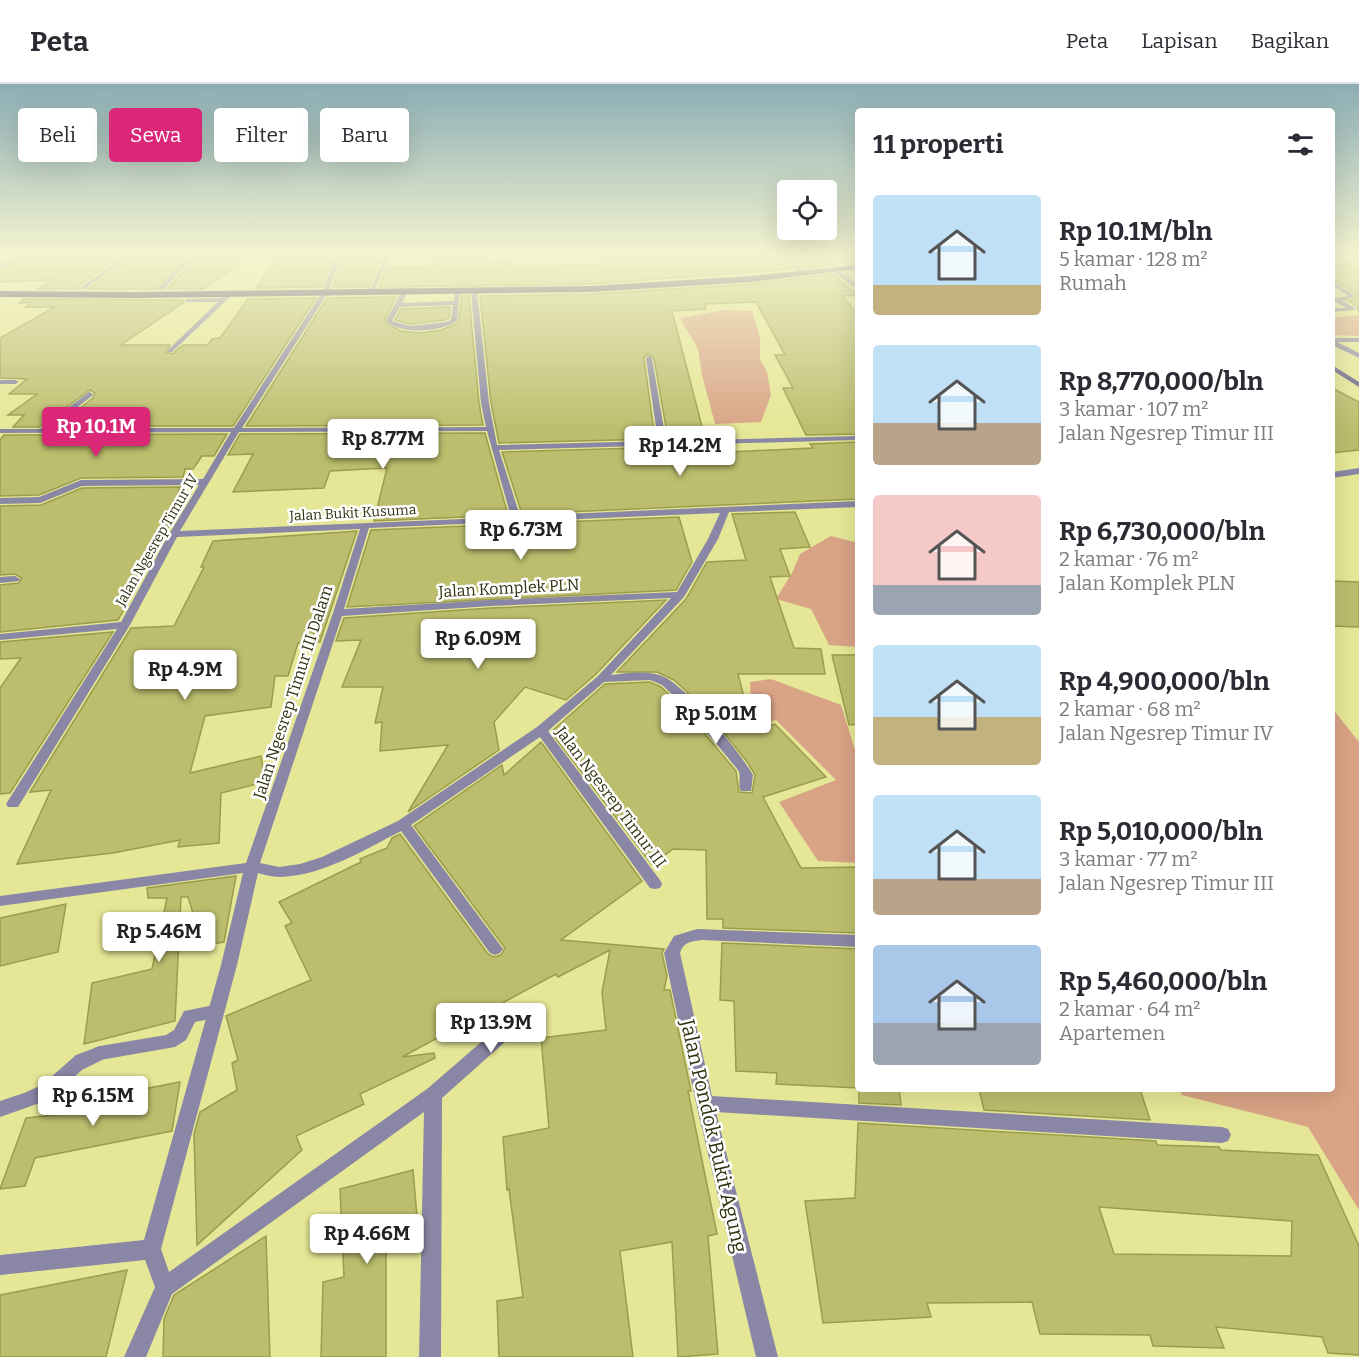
<!DOCTYPE html>
<html lang="id">
<head>
<meta charset="utf-8">
<style>
  body { margin:0; font-family:Bitter,serif; background:#f7f7f7; color:#2b2b33; height:100vh; display:flex; flex-direction:column; font-size:22px; white-space:nowrap }
  * { box-sizing:border-box; margin:0 }
  p { font-size:20px; color:#7c7c81 }
  .icon { flex:none; width:33px; height:33px; fill:none; stroke:currentColor; stroke-width:2; stroke-linecap:round; stroke-linejoin:round }
  .map { position:relative; flex:1; overflow:hidden }
  .panel { position:absolute; left:855px; top:24px; width:480px; height:984px; display:flex; flex-direction:column; background:#fff; border-radius:6px; box-shadow:0 6px 24px #0002 }
  .panel>* { flex:none }
  .hud { position:absolute; left:18px; top:24px; width:570px; height:54px; display:flex; gap:12px }
  .controls { position:absolute; left:777px; top:96px; display:grid; gap:12px }
  .controls a { display:grid; place-items:center; width:60px; height:60px; border-radius:6px; background:#fff; box-shadow:0 6px 24px #0002; font-size:30px }
  .price { position:absolute; translate:-50% -51px; padding:0 14px; border-radius:6px; background:#fff; color:#222; font-size:20px; line-height:39px; filter:drop-shadow(0 2px 3px #0008) }
  .price::after { content:''; position:absolute; left:50%; top:36px; width:18px; height:14px; margin-left:-9px; background:inherit; clip-path:polygon(0 0,100% 0,50% 100%) }
  .price.current { background:#db2777; color:#fff }
  ul { padding:0; list-style:none }
  li { display:flex; align-items:center; gap:18px; height:150px; padding:0 18px }
  li span { display:grid; place-items:center; flex:none; width:168px; height:120px; border-radius:6px; color:#555 }
  li>.icon { margin-inline-start:auto }
  span .icon { width:72px; height:72px; fill:#fffc; stroke-width:1 }
  li b { font-size:26px }
  h2 { display:flex; justify-content:space-between; align-items:center; height:72px; padding:0 18px; font-size:26px }
  .chip { padding:0 21px; border-radius:6px; background:#fff; box-shadow:0 6px 24px #0002; font-size:21px; line-height:54px }
  .chip.current { background:#db2777; color:#fff }
  header { display:flex; align-items:center; gap:36px; box-sizing:border-box; height:84px; padding:0 30px; background:#fff; border-bottom:2px solid #e1e1e2 }
  header strong { font-size:28px }
  nav { display:flex; gap:33px; margin-inline-start:auto; font-size:21px }
  .map>svg:first-child { display:block }
  .green { fill:#d9a386 }
  .building { fill:#bcbe6e; stroke:#9b9c4c; stroke-width:1.5; fill-rule:evenodd }
  .lines { fill:none; stroke-linecap:round; stroke-linejoin:round }
  .lane { fill:#8a87a6; fill-rule:evenodd }
  .street { fill:#8a87a6; fill-rule:evenodd }
  .secondary { fill:#615b87; fill-rule:evenodd }
  .highway { fill:#2f215d; fill-rule:evenodd }
  .labels { text-anchor:middle; dominant-baseline:central; stroke-width:5; stroke-linejoin:round; paint-order:stroke }
  .far-street-label { font-size:14px; fill:#31310f; stroke:#fff }
  .street-label { font-size:16px; fill:#31310f; stroke:#fff }
  .near-street-label { font-size:20px; fill:#31310f; stroke:#fff }
</style>
</head>
<body>
<header>
<strong>Peta</strong>
<nav><a>Peta</a><a>Lapisan</a><a>Bagikan</a></nav>
</header>
<div class="map">
<svg width="1359" height="1273" viewBox="0 0 1359 1273">
  <rect width="100%" height="100%" fill="#e6e796"/>
  <g class="green">
    <path d="M 723,226 L 752,227 L 760,254 L 760,275 L 767,288 L 771,311 L 761,338 L 715,340 L 702,291 L 698,265 L 680,234 Z"/>
    <path d="M 1359,231 L 1359,252 L 1332,251 L 1332,234 Z"/>
    <path d="M 831,452 L 858,459 L 858,563 L 829,561 L 811,525 L 776,515 L 792,489 L 800,470 Z"/>
    <path d="M 771,595 L 841,621 L 858,675 L 858,779 L 818,777 L 779,718 L 836,696 L 776,636 L 727,649 L 721,636 L 751,622 L 750,598 Z"/>
    <path d="M 1332,624 L 1359,658 L 1359,1126 L 1308,1043 L 1182,1011 L 1179,1005 L 1332,1005 Z"/>
  </g>
  <g class="building">
    <path d="M 87,168 L 135,168 L 130,172 L 119,173 L 80,201 L 79,205 L 38,205 L 51,196 L 0,198 L 0,187 L 31,170 Z"/>
    <path d="M 147,168 L 190,168 L 157,205 L 88,205 L 125,179 L 135,179 Z"/>
    <path d="M 282,168 L 334,168 L 322,203 L 256,204 Z"/>
    <path d="M 344,168 L 365,168 L 363,172 L 382,172 L 369,203 L 333,203 Z"/>
    <path d="M 437,168 L 486,168 L 486,177 L 512,176 L 511,183 L 600,180 L 599,175 L 666,173 L 662,168 L 777,168 L 793,185 L 590,200 L 379,203 L 387,184 L 432,183 Z"/>
    <path d="M 788,168 L 819,168 L 835,181 L 804,184 Z"/>
    <path d="M 255,169 L 203,205 L 167,205 L 201,170 Z"/>
    <path d="M 1359,177 L 1359,228 L 1356,222 L 1348,217 L 1356,214 L 1355,209 L 1332,195 L 1332,182 Z"/>
    <path d="M 833,190 L 857,211 L 842,212 L 858,230 L 858,350 L 806,351 L 783,304 L 793,304 L 775,271 L 785,271 L 756,218 L 704,220 L 706,225 L 672,227 L 705,354 L 668,355 L 654,274 L 648,270 L 644,274 L 655,355 L 499,359 L 491,319 L 480,212 L 590,210 L 751,200 Z"/>
    <path d="M 462,212 L 469,212 L 479,319 L 483,341 L 246,342 L 327,214 L 396,213 L 384,238 L 401,247 L 421,249 L 441,246 L 458,239 Z"/>
    <path d="M 316,214 L 233,342 L 57,342 L 93,314 L 95,309 L 90,306 L 39,343 L 13,343 L 24,331 L 8,331 L 37,310 L 9,310 L 27,295 L 0,294 L 0,254 L 55,223 L 26,223 L 33,218 L 19,219 L 23,215 L 183,216 L 184,218 L 121,261 L 170,261 L 166,268 L 172,270 L 183,261 L 208,261 L 212,255 L 220,254 L 248,215 Z"/>
    <path d="M 450,223 L 449,234 L 445,236 L 411,240 L 395,236 L 401,225 Z"/>
    <path d="M 1332,304 L 1359,318 L 1359,366 L 1332,369 Z"/>
    <path d="M 485,349 L 508,431 L 374,437 L 387,384 L 330,387 L 324,404 L 233,408 L 253,370 L 228,371 L 240,350 Z"/>
    <path d="M 227,350 L 214,372 L 202,372 L 193,385 L 185,385 L 183,393 L 81,394 L 39,411 L 0,412 L 0,356 L 4,351 Z"/>
    <path d="M 858,358 L 858,415 L 522,430 L 502,368 L 707,362 L 709,369 L 813,364 L 810,360 Z"/>
    <path d="M 180,403 L 167,448 L 118,536 L 0,548 L 0,501 L 19,499 L 22,494 L 15,490 L 0,491 L 0,422 L 41,421 L 82,404 Z"/>
    <path d="M 795,428 L 810,463 L 780,465 L 790,492 L 770,493 L 794,564 L 821,565 L 825,590 L 738,590 L 753,647 L 775,640 L 826,693 L 763,713 L 801,784 L 858,783 L 858,849 L 723,844 L 723,835 L 707,835 L 706,766 L 673,765 L 652,781 L 551,648 L 605,600 L 650,598 L 661,603 L 683,624 L 736,687 L 739,708 L 752,709 L 755,691 L 748,679 L 713,635 L 686,607 L 674,596 L 657,588 L 617,588 L 686,515 L 707,478 L 746,476 L 732,430 Z"/>
    <path d="M 679,433 L 692,478 L 676,506 L 347,523 L 371,446 Z"/>
    <path d="M 357,447 L 320,558 L 298,559 L 288,592 L 275,592 L 271,623 L 205,632 L 190,689 L 261,672 L 265,698 L 221,709 L 219,759 L 178,763 L 180,756 L 113,769 L 17,780 L 51,706 L 30,708 L 131,544 L 174,542 L 204,483 L 201,483 L 213,457 Z"/>
    <path d="M 1332,497 L 1359,498 L 1359,543 L 1332,542 Z"/>
    <path d="M 666,516 L 595,591 L 566,616 L 525,603 L 494,638 L 499,666 L 408,728 L 448,661 L 380,667 L 382,638 L 375,639 L 383,603 L 342,603 L 361,556 L 336,557 L 344,534 L 491,524 Z"/>
    <path d="M 113,548 L 10,709 L 0,710 L 0,604 L 21,574 L 0,575 L 0,558 Z"/>
    <path d="M 832,571 L 858,571 L 858,640 L 849,641 Z"/>
    <path d="M 541,658 L 642,797 L 561,856 L 664,865 L 662,869 L 667,892 L 664,906 L 670,906 L 691,1007 L 688,1007 L 717,1150 L 708,1152 L 718,1270 L 678,1273 L 672,1158 L 620,1167 L 633,1273 L 499,1273 L 497,1217 L 523,1213 L 509,1105 L 507,1106 L 503,1053 L 549,1044 L 541,954 L 606,946 L 602,908 L 610,866 L 558,893 L 556,890 L 402,973 L 434,969 L 435,974 L 360,1010 L 364,1020 L 296,1052 L 302,1066 L 197,1161 L 194,1050 L 200,1028 L 237,1006 L 232,979 L 238,976 L 226,932 L 311,896 L 285,842 L 292,839 L 279,818 L 361,778 L 360,775 L 387,764 L 392,754 L 400,750 L 488,870 L 494,873 L 501,871 L 505,864 L 414,742 L 502,681 L 504,691 Z"/>
    <path d="M 236,792 L 224,858 L 206,861 L 203,847 L 202,858 L 188,813 L 181,813 L 175,937 L 84,960 L 92,899 L 152,885 L 167,814 L 148,814 L 147,804 Z"/>
    <path d="M 66,820 L 58,868 L 0,882 L 0,834 Z"/>
    <path d="M 722,859 L 858,865 L 858,1004 L 776,1000 L 777,989 L 736,987 L 734,917 L 720,916 Z"/>
    <path d="M 180,998 L 172,1047 L 35,1074 L 25,1102 L 0,1105 L 26,1034 L 73,1029 L 76,1018 Z"/>
    <path d="M 859,1005 L 899,1005 L 901,1021 L 859,1019 Z"/>
    <path d="M 979,1005 L 1140,1005 L 1150,1036 L 984,1026 Z"/>
    <path d="M 858,1039 L 1156,1057 L 1157,1061 L 1219,1063 L 1221,1066 L 1318,1071 L 1359,1162 L 1359,1271 L 1328,1269 L 1322,1253 L 1216,1243 L 1224,1264 L 1153,1262 L 1150,1251 L 1040,1250 L 1032,1218 L 927,1219 L 931,1233 L 823,1239 L 805,1117 L 855,1114 ZM 1099,1123 L 1292,1137 L 1291,1172 L 1114,1170 Z"/>
    <path d="M 413,1086 L 419,1156 L 386,1166 L 386,1273 L 321,1273 L 323,1198 L 344,1193 L 340,1105 Z"/>
    <path d="M 266,1152 L 270,1273 L 163,1273 L 164,1235 L 174,1211 Z"/>
    <path d="M 127,1186 L 106,1273 L 0,1273 L 0,1211 Z"/>
  </g>
  <g class="lines">
    <g class="lane">
      <path d="M 193,168 L 199,168 L 163,206 L 159,206 L 159,204 Z"/>
      <path d="M 1332,168 L 1359,170 L 1359,174 L 1334,170 Z"/>
      <path d="M 120,175 L 125,176 L 85,205 L 81,205 L 81,203 Z"/>
      <path d="M 1332,197 L 1354,211 L 1354,213 L 1343,217 L 1355,224 L 1355,226 L 1332,228 L 1332,224 L 1346,224 L 1336,218 L 1332,219 L 1332,215 L 1348,212 L 1332,201 Z"/>
      <path d="M 405,205 L 408,207 L 402,219 L 454,217 L 455,207 L 460,206 L 457,237 C 440,248 402,251 386,237 L 402,207 ZM 453,221 L 451,236 L 446,238 L 411,242 L 392,237 L 400,223 Z"/>
      <path d="M 232,206 L 234,209 L 172,268 L 168,268 L 168,266 L 218,218 L 187,218 L 185,215 L 222,214 Z"/>
      <path d="M 214,921 L 220,923 L 222,928 L 220,933 L 195,938 L 186,956 L 175,963 L 100,976 L 94,974 L 92,969 L 94,964 L 100,962 L 166,951 L 174,946 L 184,927 Z"/>
    </g>
    <g class="street">
      <path d="M 23,168 L 30,168 L 0,185 L 0,181 Z"/>
      <path d="M 139,168 L 145,168 L 134,177 L 119,176 L 131,174 Z"/>
      <path d="M 336,168 L 342,168 L 329,207 L 242,344 L 486,343 L 481,319 L 471,207 L 474,205 L 477,207 L 489,319 L 497,361 L 658,357 L 646,274 L 649,272 L 652,274 L 666,357 L 858,352 L 858,356 L 499,366 L 520,432 L 858,417 L 858,423 L 729,428 L 718,455 L 684,513 L 611,591 C 628,589 646,586 662,592 C 687,602 739,667 753,691 L 751,707 L 741,707 C 737,701 742,693 738,686 L 685,622 L 662,601 L 650,596 L 604,598 L 548,647 L 660,796 L 662,800 L 660,804 L 655,805 L 650,804 L 540,653 L 411,741 L 500,861 L 503,865 L 500,869 L 495,871 L 490,869 L 401,747 C 364,766 324,791 281,793 C 274,793 265,791 258,789 L 237,881 L 161,1165 L 169,1188 L 427,1005 L 494,947 L 500,945 L 506,947 L 508,952 L 506,957 L 442,1014 L 441,1273 L 419,1273 L 424,1028 L 172,1210 L 146,1273 L 124,1273 L 155,1203 L 145,1176 L 0,1191 L 0,1171 L 144,1156 L 221,881 L 243,789 L 0,822 L 0,812 L 246,779 L 333,529 L 360,445 L 177,453 L 130,541 L 18,723 L 8,723 L 6,720 L 117,545 L 0,556 L 0,550 L 121,538 L 169,450 L 199,401 L 82,402 L 40,419 L 0,420 L 0,414 L 39,413 L 81,396 L 203,395 L 231,348 L 0,349 L 0,345 L 40,345 L 89,308 L 93,310 L 92,312 L 50,344 L 234,344 L 323,207 ZM 487,347 L 511,433 L 180,447 L 239,348 ZM 720,429 L 708,455 L 677,508 L 491,516 L 344,525 L 369,444 ZM 671,514 L 597,593 L 537,643 L 398,737 L 322,773 L 300,780 L 279,783 L 260,779 L 342,532 L 491,522 Z"/>
      <path d="M 779,168 L 785,168 L 805,188 L 805,190 L 801,190 Z"/>
      <path d="M 386,169 L 391,170 L 374,207 L 369,208 Z"/>
      <path d="M 831,184 L 835,184 L 858,201 L 858,206 L 831,186 Z"/>
      <path d="M 1332,254 L 1359,254 L 1359,258 L 1337,258 L 1359,269 L 1359,274 L 1332,261 Z"/>
      <path d="M 0,296 L 15,296 L 19,298 L 15,300 L 0,300 Z"/>
      <path d="M 1359,384 L 1359,390 L 1332,394 L 1332,388 Z"/>
      <path d="M 15,492 L 20,495 L 19,497 L 0,499 L 0,493 Z"/>
      <path d="M 697,845 L 858,851 L 858,863 L 702,856 C 692,857 683,858 680,869 L 712,1012 L 1222,1043 L 1228,1045 L 1231,1051 L 1228,1057 L 1222,1059 L 716,1028 L 778,1273 L 756,1273 L 696,1019 L 664,869 L 674,852 Z"/>
      <path d="M 100,962 L 106,964 L 108,969 L 106,974 L 82,986 L 54,1011 L 37,1020 L 0,1033 L 0,1017 L 24,1009 L 42,1001 L 76,971 Z"/>
    </g>
    <path class="secondary" d="M 1332,281 L 1359,298 L 1359,303 L 1332,286 Z"/>
    <path class="highway" d="M 858,181 L 858,185 L 751,198 L 590,208 L 135,214 L 0,213 L 0,207 L 135,208 L 590,202 L 751,192 Z"/>
  </g>
  <linearGradient id="sky" x2="0" y2="1"><stop stop-color="#8badb4"/><stop offset="0.49" stop-color="#f4f4d0"/><stop offset="1" stop-color="#f4f4d0" stop-opacity="0"/></linearGradient>
  <rect width="1359" height="346" fill="url(#sky)"/>
  <g class="labels">
    <g class="far-street-label">
      <text transform="translate(353 429) rotate(-3)">Jalan Bukit Kusuma</text>
      <text transform="translate(157 456) rotate(-60)">Jalan Ngesrep Timur IV</text>
    </g>
    <g class="street-label">
      <text transform="translate(509 504) rotate(-3)">Jalan Komplek PLN</text>
      <text transform="translate(293 608) rotate(-72)">Jalan Ngesrep Timur III Dalam</text>
      <text transform="translate(611 713) rotate(53)">Jalan Ngesrep Timur III</text>
    </g>
    <g class="near-street-label">
      <text transform="translate(714 1052) rotate(77)">Jalan Pondok Bukit Agung</text>
    </g>
  </g>
</svg>
<div class="controls">
<a><svg class="icon" aria-label="locate" viewBox="0 0 24 24"><circle cx="12" cy="12" r="6"/><path d="M12 2v4M12 18v4M2 12h4M18 12h4"/></svg></a>
</div>
<b class="price current" style="left:96px;top:374px">Rp 10.1M</b>
<b class="price" style="left:383px;top:386px">Rp 8.77M</b>
<b class="price" style="left:680px;top:393px">Rp 14.2M</b>
<b class="price" style="left:521px;top:477px">Rp 6.73M</b>
<b class="price" style="left:478px;top:586px">Rp 6.09M</b>
<b class="price" style="left:185px;top:617px">Rp 4.9M</b>
<b class="price" style="left:716px;top:661px">Rp 5.01M</b>
<b class="price" style="left:159px;top:879px">Rp 5.46M</b>
<b class="price" style="left:491px;top:970px">Rp 13.9M</b>
<b class="price" style="left:93px;top:1043px">Rp 6.15M</b>
<b class="price" style="left:367px;top:1181px">Rp 4.66M</b>
<div class="hud">
<a class="chip">Beli</a>
<a class="chip current">Sewa</a>
<a class="chip">Filter</a>
<a class="chip">Baru</a>
</div>
<section class="panel">
<h2>11 properti<svg class="icon" aria-label="filters" viewBox="0 0 24 24"><path d="M4 7h16M4 17h16"/><circle cx="9" cy="7" r="2"/><circle cx="15" cy="17" r="2"/></svg></h2>
<ul>
<li><span style="background:linear-gradient(#bfe0f5 75%,#c2b280 0)"><svg class="icon" aria-label="home" viewBox="0 0 24 24"><path d="M3 11l9-7 9 7M6 9v11h12V9"/></svg></span><div><b>Rp 10.1M/bln</b><p>5 kamar · 128 m²</p><p>Rumah</p></div></li>
<li><span style="background:linear-gradient(#bfe0f5 65%,#b9a48a 0)"><svg class="icon" aria-label="home" viewBox="0 0 24 24"><path d="M3 11l9-7 9 7M6 9v11h12V9"/></svg></span><div><b>Rp 8,770,000/bln</b><p>3 kamar · 107 m²</p><p>Jalan Ngesrep Timur III</p></div></li>
<li><span style="background:linear-gradient(#f6c9c9 75%,#9aa5b1 0)"><svg class="icon" aria-label="home" viewBox="0 0 24 24"><path d="M3 11l9-7 9 7M6 9v11h12V9"/></svg></span><div><b>Rp 6,730,000/bln</b><p>2 kamar · 76 m²</p><p>Jalan Komplek PLN</p></div></li>
<li><span style="background:linear-gradient(#bfe0f5 60%,#c2b280 0)"><svg class="icon" aria-label="home" viewBox="0 0 24 24"><path d="M3 11l9-7 9 7M6 9v11h12V9"/></svg></span><div><b>Rp 4,900,000/bln</b><p>2 kamar · 68 m²</p><p>Jalan Ngesrep Timur IV</p></div></li>
<li><span style="background:linear-gradient(#bfe0f5 70%,#b9a48a 0)"><svg class="icon" aria-label="home" viewBox="0 0 24 24"><path d="M3 11l9-7 9 7M6 9v11h12V9"/></svg></span><div><b>Rp 5,010,000/bln</b><p>3 kamar · 77 m²</p><p>Jalan Ngesrep Timur III</p></div></li>
<li><span style="background:linear-gradient(#a9c7e8 65%,#9aa5b1 0)"><svg class="icon" aria-label="home" viewBox="0 0 24 24"><path d="M3 11l9-7 9 7M6 9v11h12V9"/></svg></span><div><b>Rp 5,460,000/bln</b><p>2 kamar · 64 m²</p><p>Apartemen</p></div></li>
</ul>
</section>
</div>
</body>
</html>
